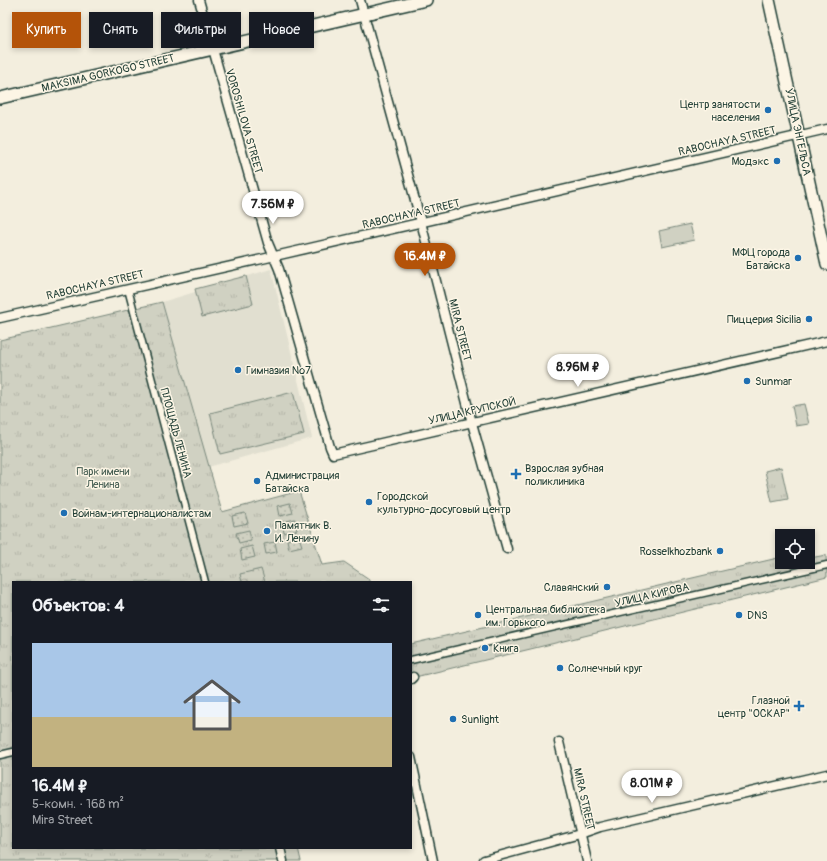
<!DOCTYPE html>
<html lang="ru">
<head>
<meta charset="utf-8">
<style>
  body { margin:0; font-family:Pangolin,sans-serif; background:#20242c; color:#f1f3f6; height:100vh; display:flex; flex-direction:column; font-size:15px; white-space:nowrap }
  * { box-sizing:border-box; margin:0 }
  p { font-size:13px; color:#9ea1a6 }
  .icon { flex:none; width:22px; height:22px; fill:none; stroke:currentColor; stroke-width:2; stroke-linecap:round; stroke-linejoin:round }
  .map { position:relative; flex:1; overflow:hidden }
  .sheet { position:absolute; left:12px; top:581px; width:400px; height:268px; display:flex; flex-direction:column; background:#171b24; border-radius:0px; box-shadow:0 2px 6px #0003 }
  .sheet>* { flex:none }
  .top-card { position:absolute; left:12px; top:12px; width:400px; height:36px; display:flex; gap:8px }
  .fabs { position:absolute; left:775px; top:529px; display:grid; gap:8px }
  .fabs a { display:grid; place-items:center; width:40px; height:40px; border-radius:0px; background:#171b24; box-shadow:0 2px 6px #0003; font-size:20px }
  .price { position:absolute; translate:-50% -34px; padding:0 9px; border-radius:14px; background:#fff; color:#222; font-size:13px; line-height:26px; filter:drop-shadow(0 1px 2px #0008) }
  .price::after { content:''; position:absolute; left:50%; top:24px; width:12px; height:9px; margin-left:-6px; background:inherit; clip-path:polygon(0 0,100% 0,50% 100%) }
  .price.on { background:#b45309; color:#fff }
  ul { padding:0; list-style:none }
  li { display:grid; align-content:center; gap:8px; height:212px; padding:0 20px }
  li span { display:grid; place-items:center; height:124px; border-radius:0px; color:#555 }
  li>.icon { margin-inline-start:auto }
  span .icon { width:72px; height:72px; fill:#fffc; stroke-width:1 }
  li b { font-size:17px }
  h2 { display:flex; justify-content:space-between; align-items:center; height:48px; padding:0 20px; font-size:17px }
  .pill { padding:0 14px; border-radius:0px; background:#171b24; box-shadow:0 2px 6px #0003; font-size:14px; line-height:36px }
  .pill.on { background:#b45309; color:#fff }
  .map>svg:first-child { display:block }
  .built { fill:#e1dfd0 }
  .grass { fill:url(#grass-tufts); stroke:#78877b }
  .forest { fill:url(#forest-crowns); stroke:#78877b }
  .garden { fill:url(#garden-dots); stroke:#78877b }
  .pitch { fill:#d0d1c2; stroke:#78877b }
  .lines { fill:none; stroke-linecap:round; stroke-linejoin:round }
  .pedestrian-casing { stroke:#1f3d34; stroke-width:9 }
  .minor-casing { stroke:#1f3d34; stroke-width:11 }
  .secondary-casing { stroke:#1f3d34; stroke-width:14 }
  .pedestrian { stroke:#fcf5e5; stroke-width:6 }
  .minor { stroke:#fcf5e5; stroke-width:8 }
  .secondary { stroke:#fcf5e5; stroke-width:11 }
  .poi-dot { fill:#1f6fb2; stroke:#fcf5e5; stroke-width:1.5 }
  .labels { text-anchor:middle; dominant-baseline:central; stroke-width:3; stroke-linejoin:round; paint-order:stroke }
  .street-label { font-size:11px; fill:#1f3d34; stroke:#fcf5e5 }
  .poi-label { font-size:11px; fill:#1f3d34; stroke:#fcf5e5; text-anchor:start }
  .park-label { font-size:11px; fill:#425b50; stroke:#fcf5e5 }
</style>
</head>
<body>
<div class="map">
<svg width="827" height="861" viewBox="0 0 827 861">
  <defs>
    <pattern id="grass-tufts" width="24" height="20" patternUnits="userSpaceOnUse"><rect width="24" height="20" fill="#d0d1c2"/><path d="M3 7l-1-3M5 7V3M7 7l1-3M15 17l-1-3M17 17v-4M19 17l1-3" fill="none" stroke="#b2b4a7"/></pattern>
    <pattern id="forest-crowns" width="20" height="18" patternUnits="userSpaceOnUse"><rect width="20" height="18" fill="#d0d1c2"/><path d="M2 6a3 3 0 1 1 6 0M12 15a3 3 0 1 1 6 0" fill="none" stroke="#b2b4a7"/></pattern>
    <pattern id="garden-dots" width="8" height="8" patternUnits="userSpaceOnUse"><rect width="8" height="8" fill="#d0d1c2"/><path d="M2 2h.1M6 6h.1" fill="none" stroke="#b2b4a7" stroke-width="1.8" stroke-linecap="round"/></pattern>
  </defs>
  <rect width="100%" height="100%" fill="#f3eede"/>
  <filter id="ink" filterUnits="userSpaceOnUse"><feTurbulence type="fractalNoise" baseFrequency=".025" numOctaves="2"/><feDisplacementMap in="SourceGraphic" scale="8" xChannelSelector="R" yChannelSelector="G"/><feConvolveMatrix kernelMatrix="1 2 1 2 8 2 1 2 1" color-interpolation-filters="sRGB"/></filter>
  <g filter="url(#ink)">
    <path class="built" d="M 271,269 L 312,438 L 208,467 L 162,302 Z"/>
    <g class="grass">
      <path d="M 246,276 L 253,304 L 202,317 L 195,289 Z"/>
      <path d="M 162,302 L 222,512 L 299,491 L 322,565 L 344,562 L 369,579 L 369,582 L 13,582 L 13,848 L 298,848 L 301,861 L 0,861 L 0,340 Z"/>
      <path d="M 293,392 L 304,434 L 220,454 L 210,413 Z"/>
      <path d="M 804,404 L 809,424 L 796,426 L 792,406 Z"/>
      <path d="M 781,467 L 788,499 L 772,502 L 765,471 Z"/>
      <path d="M 808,554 L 810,558 L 826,555 L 827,577 L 411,678 L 411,644 L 782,557 L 782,562 L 808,562 Z"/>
    </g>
    <path class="forest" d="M 261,569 L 265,582 L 242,582 L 240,574 Z"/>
    <g class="garden">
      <path d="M 290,503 L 293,513 L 280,516 L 278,506 Z"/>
      <path d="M 245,513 L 248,523 L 234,526 L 232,516 Z"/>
      <path d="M 295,519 L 297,530 L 284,533 L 282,522 Z"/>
      <path d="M 249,530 L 251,540 L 239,543 L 236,533 Z"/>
      <path d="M 299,537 L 302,546 L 289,549 L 287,540 Z"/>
      <path d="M 275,542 L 277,552 L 266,554 L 264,544 Z"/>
      <path d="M 252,546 L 255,557 L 242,560 L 240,549 Z"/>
    </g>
    <path class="pitch" d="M 690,224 L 694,240 L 662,247 L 659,231 Z"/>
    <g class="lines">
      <g class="pedestrian-casing">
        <g id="pedestrian">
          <path d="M 128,289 L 205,582"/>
          <path d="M 411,660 L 827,565"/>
          <path d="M 0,755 L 13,752"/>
        </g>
      </g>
      <g class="minor-casing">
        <g id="minor">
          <path d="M 199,0 L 268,243 L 279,269 L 330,447 L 333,454 L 827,341"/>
          <path d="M 360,0 L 421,222 L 472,423 L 507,549"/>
          <path d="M 0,318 L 262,259 L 827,129"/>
          <path d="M 411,679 L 413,677"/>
          <path d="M 559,742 L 587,861"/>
          <path d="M 411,757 L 433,861"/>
          <path d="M 280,848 L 283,861"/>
          <path d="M 484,860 L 580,834 L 600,827 L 827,774"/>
        </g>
      </g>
      <g class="secondary-casing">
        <g id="secondary">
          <path d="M 769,0 L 827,264"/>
          <path d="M 0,98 L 426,0"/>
        </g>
      </g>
      <use href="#pedestrian" class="pedestrian"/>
      <use href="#minor" class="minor"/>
      <use href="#secondary" class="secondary"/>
    </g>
  </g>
  <g class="poi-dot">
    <circle cx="768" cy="110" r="4"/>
    <circle cx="777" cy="161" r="4"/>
    <circle cx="798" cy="258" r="4"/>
    <circle cx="809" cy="319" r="4"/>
    <circle cx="238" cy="370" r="4"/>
    <circle cx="747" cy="381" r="4"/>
    <path d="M514 468h4v4h4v4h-4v4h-4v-4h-4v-4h4z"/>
    <circle cx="257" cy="481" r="4"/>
    <circle cx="369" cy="502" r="4"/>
    <circle cx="64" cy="513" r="4"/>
    <circle cx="267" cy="531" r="4"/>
    <circle cx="720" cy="551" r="4"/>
    <circle cx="607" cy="587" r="4"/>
    <circle cx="478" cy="615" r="4"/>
    <circle cx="739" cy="615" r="4"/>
    <circle cx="485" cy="648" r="4"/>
    <circle cx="560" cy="668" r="4"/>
    <path d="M797 700h4v4h4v4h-4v4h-4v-4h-4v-4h4z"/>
    <circle cx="453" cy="719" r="4"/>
  </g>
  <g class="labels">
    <g class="street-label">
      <text transform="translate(108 73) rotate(-13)">MAKSIMA GORKOGO STREET</text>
      <text transform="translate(244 121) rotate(74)">VOROSHILOVA STREET</text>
      <text transform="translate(798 132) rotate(78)">УЛИЦА ЭНГЕЛЬСА</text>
      <text transform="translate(727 141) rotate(-13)">RABOCHAYA STREET</text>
      <text transform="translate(411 214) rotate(-13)">RABOCHAYA STREET</text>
      <text transform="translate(95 285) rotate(-13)">RABOCHAYA STREET</text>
      <text transform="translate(460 330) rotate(76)">MIRA STREET</text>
      <text transform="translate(472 411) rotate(-13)">УЛИЦА КРУПСКОЙ</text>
      <text transform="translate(176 433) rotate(75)">ПЛОЩАДЬ ЛЕНИНА</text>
      <text transform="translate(652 595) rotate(-13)">УЛИЦА КИРОВА</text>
      <text transform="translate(584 799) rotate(77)">MIRA STREET</text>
    </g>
    <g class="poi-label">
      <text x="760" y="104" text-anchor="end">Центр занятости<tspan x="760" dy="13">населения</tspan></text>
      <text x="769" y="161" text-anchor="end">Модэкс</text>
      <text x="790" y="252" text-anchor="end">МФЦ города<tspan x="790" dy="13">Батайска</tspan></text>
      <text x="801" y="319" text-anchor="end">Пиццерия Sicilia</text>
      <text x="246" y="370">Гимназия №7</text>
      <text x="755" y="381">Sunmar</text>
      <text x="525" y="468">Взрослая зубная<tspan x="525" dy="13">поликлиника</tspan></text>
      <text x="265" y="475">Администрация<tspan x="265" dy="13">Батайска</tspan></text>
      <text x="377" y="496">Городской<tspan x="377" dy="13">культурно-досуговый центр</tspan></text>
      <text x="72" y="513">Войнам-интернационалистам</text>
      <text x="275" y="525">Памятник В.<tspan x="275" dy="13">И. Ленину</tspan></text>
      <text x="712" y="551" text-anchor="end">Rosselkhozbank</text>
      <text x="599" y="587" text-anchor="end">Славянский</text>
      <text x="486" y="609">Центральная библиотека<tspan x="486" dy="13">им. Горького</tspan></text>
      <text x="747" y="615">DNS</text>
      <text x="493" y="648">Книга</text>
      <text x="568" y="668">Солнечный круг</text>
      <text x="790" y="700" text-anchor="end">Глазной<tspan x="790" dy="13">центр "ОСКАР"</tspan></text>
      <text x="461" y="719">Sunlight</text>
    </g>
    <g class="park-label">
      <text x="103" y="471">Парк имени<tspan x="103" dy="13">Ленина</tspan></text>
    </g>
  </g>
</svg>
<div class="fabs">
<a><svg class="icon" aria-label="locate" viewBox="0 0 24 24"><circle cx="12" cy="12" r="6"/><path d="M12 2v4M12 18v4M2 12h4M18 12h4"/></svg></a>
</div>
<b class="price" style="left:273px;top:225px">7.56M ₽</b>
<b class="price on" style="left:425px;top:277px">16.4M ₽</b>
<b class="price" style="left:578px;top:388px">8.96M ₽</b>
<b class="price" style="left:652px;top:804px">8.01M ₽</b>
<div class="top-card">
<a class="pill on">Купить</a>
<a class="pill">Снять</a>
<a class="pill">Фильтры</a>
<a class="pill">Новое</a>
</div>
<section class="sheet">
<h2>Объектов: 4<svg class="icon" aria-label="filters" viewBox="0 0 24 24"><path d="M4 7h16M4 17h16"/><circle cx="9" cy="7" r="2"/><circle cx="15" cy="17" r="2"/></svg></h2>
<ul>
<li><span style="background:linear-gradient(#a9c7e8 60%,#c2b280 0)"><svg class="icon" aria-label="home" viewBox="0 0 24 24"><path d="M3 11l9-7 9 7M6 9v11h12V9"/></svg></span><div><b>16.4M ₽</b><p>5-комн. · 168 m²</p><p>Mira Street</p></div></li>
</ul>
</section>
</div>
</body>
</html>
